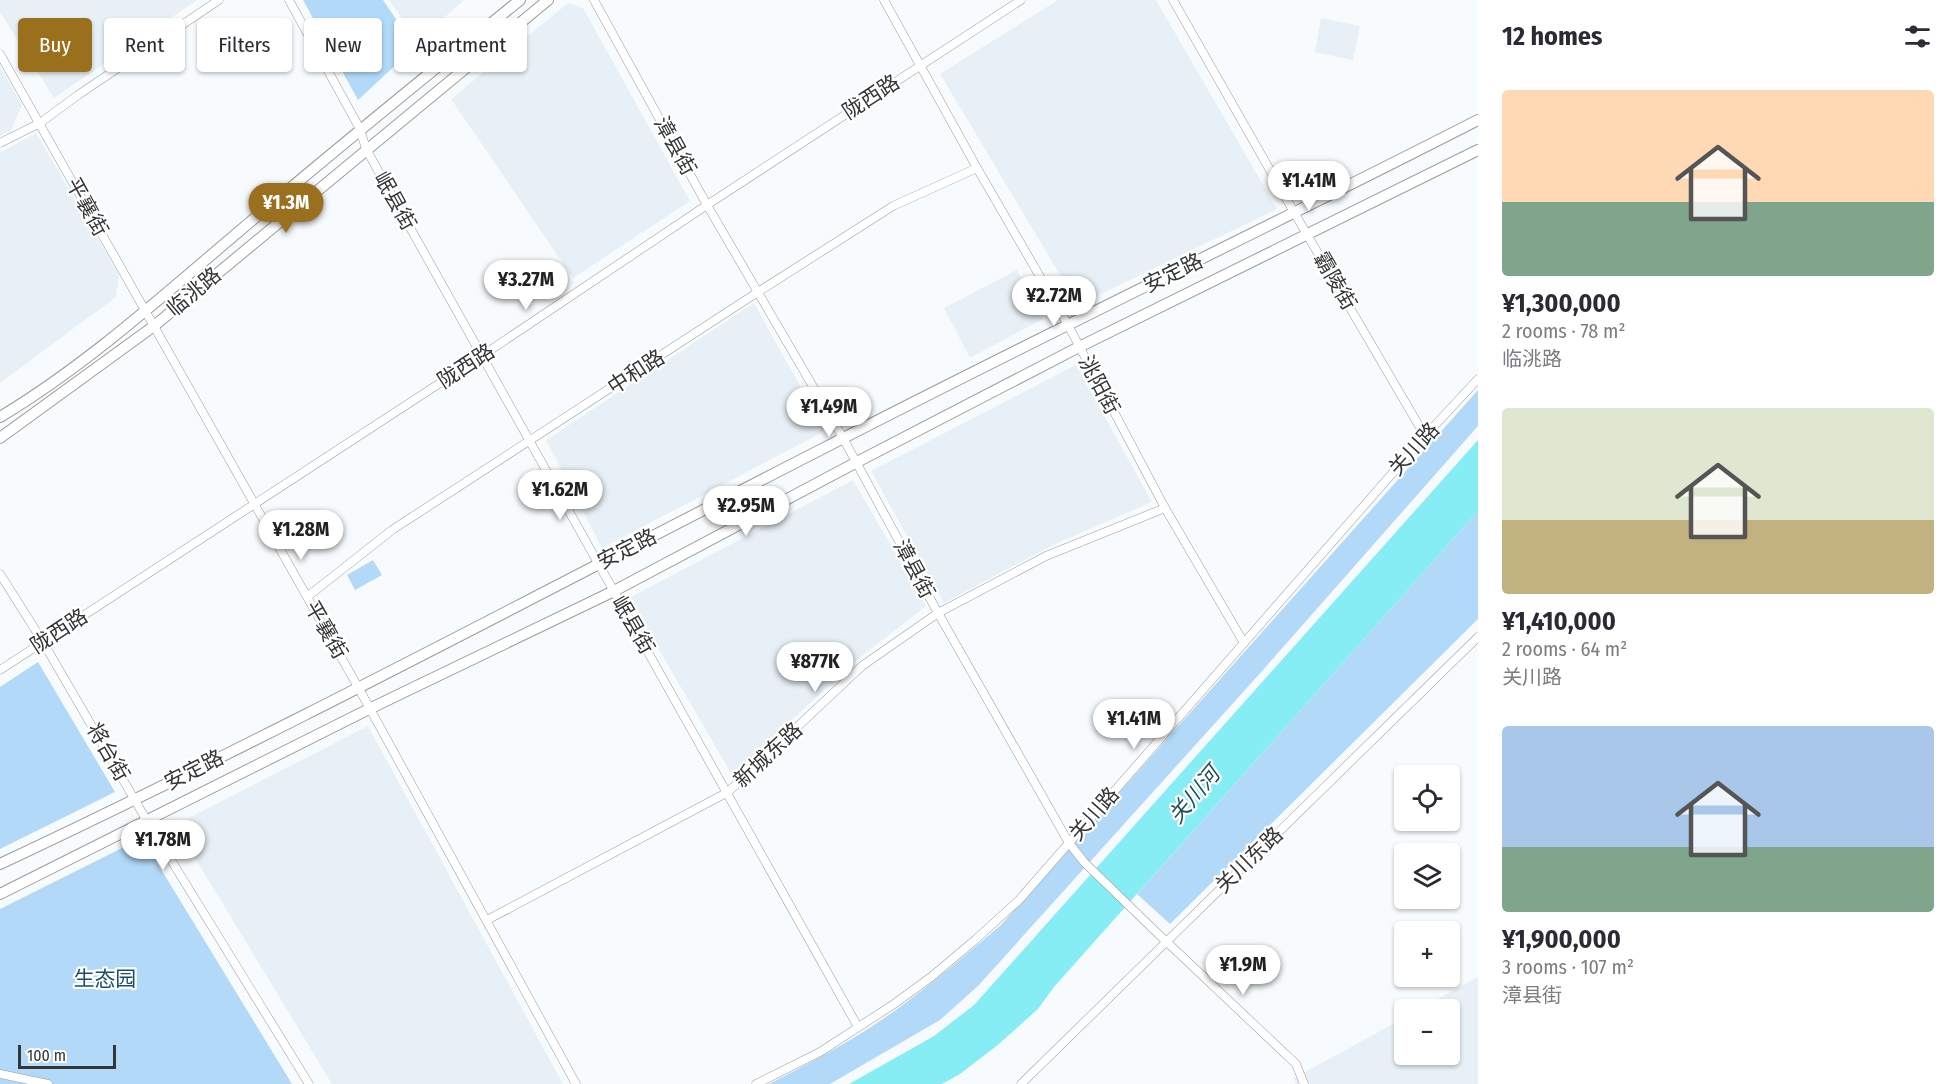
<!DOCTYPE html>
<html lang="en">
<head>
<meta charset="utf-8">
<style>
  body { margin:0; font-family:"Fira Sans Condensed","Noto Sans SC",sans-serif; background:#f2f2f3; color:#2b2b33; height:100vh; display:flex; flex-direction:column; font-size:22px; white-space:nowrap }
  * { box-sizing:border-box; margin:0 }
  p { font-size:20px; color:#7c7c81 }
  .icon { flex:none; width:33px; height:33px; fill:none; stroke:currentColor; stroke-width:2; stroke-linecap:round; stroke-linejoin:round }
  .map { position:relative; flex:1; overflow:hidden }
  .details { display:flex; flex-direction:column; background:#fff; width:480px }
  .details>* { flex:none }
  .banner { position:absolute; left:18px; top:18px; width:570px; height:54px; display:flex; gap:12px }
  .controls { position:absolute; left:1394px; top:765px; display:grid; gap:12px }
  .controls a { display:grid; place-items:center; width:66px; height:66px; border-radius:6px; background:#fff; box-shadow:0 2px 4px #0004; font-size:30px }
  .scale { position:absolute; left:18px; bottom:15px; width:98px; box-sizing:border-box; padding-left:6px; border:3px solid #353637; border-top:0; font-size:16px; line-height:21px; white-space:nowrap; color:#353637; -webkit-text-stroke:4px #fff; paint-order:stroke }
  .price { position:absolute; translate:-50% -51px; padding:0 14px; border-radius:21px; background:#fff; color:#222; font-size:20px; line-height:39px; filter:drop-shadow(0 2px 3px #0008) }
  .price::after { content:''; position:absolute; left:50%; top:36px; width:18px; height:14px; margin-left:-9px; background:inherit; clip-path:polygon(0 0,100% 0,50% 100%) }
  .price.active { background:#9a701e; color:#fff }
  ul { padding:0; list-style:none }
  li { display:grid; align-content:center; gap:12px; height:318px; padding:0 24px }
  li span { display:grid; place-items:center; height:186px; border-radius:6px; color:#555 }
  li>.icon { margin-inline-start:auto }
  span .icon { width:108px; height:108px; fill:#fffc; stroke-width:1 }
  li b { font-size:26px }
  h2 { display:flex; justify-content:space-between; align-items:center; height:72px; padding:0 24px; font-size:26px }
  .pill { padding:0 21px; border-radius:6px; background:#fff; box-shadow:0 2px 4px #0004; font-size:21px; line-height:54px }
  .pill.active { background:#9a701e; color:#fff }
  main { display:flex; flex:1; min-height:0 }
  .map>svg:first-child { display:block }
  .built { fill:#e7f0f7 }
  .green { fill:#b2d9f7 }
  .water { fill:#86edf5 }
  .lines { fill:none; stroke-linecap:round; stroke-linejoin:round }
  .minor-casing { stroke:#9a9d9e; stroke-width:9 }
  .major-casing { stroke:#9a9d9e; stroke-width:12 }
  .minor { stroke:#fff; stroke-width:8 }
  .major { stroke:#fff; stroke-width:10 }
  .labels { text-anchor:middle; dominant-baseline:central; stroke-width:4.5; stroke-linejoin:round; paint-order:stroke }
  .street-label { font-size:21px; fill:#353637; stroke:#fff }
  .park-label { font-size:21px; fill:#1b4d6d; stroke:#fff }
  .water-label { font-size:22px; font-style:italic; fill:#225054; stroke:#fff }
</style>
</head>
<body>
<main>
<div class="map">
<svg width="1478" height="1084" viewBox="0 0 1478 1084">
  <rect width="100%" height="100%" fill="#f8fbfd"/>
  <g class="built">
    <path d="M 0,0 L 197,0 L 54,98 L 0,12 Z"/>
    <path d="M 389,0 L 464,0 L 418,41 Z"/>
    <path d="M 1058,0 L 1156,0 L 1277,209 L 1078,305 L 940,74 Z"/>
    <path d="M 568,3 L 583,8 L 690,201 L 573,278 L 451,99 Z"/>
    <path d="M 1321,18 L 1360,26 L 1353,60 L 1315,52 Z"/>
    <path d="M 0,67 L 22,105 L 12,129 L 0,136 Z"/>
    <path d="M 36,133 L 119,275 L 116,297 L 0,383 L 0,153 Z"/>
    <path d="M 1017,270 L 1043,319 L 970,358 L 944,308 Z"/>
    <path d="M 754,303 L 825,431 L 602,548 L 546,440 Z"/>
    <path d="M 1076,365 L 1152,502 L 1053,545 L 944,603 L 871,471 Z"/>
    <path d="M 853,480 L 926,606 L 857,660 L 732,775 L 629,598 Z"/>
    <path d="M 368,726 L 563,1084 L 332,1084 L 175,825 Z"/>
    <path d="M 1478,977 L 1478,1084 L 1296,1084 L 1294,1078 L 1404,1018 L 1404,1054 L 1449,1054 L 1449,1010 L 1419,1009 Z"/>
  </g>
  <g class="green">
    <path d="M 303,0 L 383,0 L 415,47 L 358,100 Z"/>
    <path d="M 1478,390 L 1478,426 L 1263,670 L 978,986 L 940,1020 L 830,1084 L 769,1084 C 814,1061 859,1037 900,1007 C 935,981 968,953 1001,925 Z"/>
    <path d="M 1478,511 L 1478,619 L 1170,924 L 1137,894 Z"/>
    <path d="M 373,560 L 382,575 L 355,590 L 347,575 Z"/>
    <path d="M 38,662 L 115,792 L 0,849 L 0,687 Z"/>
    <path d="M 142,838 L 292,1084 L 0,1084 L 0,909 Z"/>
  </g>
  <path class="water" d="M 1478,440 L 1478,511 L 1054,987 L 1038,1009 L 999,1044 L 960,1074 L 942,1084 L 849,1084 L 934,1036 L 974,1005 Z"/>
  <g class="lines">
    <g class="minor-casing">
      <g id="minor">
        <path d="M 289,0 L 360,129 L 366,149 L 858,1027"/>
        <path d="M 594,0 L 707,205 L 843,438 L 938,613 L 1069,843 L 1084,862 L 1152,928 L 1296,1064 L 1304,1084"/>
        <path d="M 884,0 L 977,168 L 1068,325 L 1165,508 L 1244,643"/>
        <path d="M 1173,0 L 1295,214 L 1425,436"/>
        <path d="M 0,54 L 358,687 L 576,1084"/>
        <path d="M 0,143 L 40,123 L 78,95 L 219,0"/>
        <path d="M 0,574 L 43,642 L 147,821 L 309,1084"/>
        <path d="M 307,597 L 392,530 L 758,292 L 893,206 L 977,168"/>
        <path d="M 0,670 L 483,355 L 707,205 L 1021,0"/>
        <path d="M 487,920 L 728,792 L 862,666 L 938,613 L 1046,556 L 1165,508"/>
        <path d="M 0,1074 L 48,1084"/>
        <path d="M 756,1084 L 820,1052 L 894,1004 L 931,977 L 975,940 L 1019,900 L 1425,436 L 1478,379"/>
        <path d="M 1021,1084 L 1478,637"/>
      </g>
    </g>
    <g class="major-casing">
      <g id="major">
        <path d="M 0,417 C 87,365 166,293 243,228 C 334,151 427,75 520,0"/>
        <path d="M 0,438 L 154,326 L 548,0"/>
        <path d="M 0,864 C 279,733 550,588 824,448 C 1041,336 1261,231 1478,120"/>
        <path d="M 0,894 L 369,709 L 614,591 L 857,462 L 1079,347 L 1478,150"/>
      </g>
    </g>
    <use href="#minor" class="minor"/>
    <use href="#major" class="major"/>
  </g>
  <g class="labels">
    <g class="street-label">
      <text transform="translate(871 97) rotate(-33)">陇西路</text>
      <text transform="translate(675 146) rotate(61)">漳县街</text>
      <text transform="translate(395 201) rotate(61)">岷县街</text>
      <text transform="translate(87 207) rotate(61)">平襄街</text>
      <text transform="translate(1173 273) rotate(-26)">安定路</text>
      <text transform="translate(1335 281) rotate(60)">霸陵街</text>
      <text transform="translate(194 292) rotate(-40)">临洮路</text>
      <text transform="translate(466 366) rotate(-33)">陇西路</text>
      <text transform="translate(636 372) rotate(-33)">中和路</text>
      <text transform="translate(1099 385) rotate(62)">洮阳街</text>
      <text transform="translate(1414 449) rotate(-48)">关川路</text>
      <text transform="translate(627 549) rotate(-27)">安定路</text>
      <text transform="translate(914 569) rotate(62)">漳县街</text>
      <text transform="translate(633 625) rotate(60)">岷县街</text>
      <text transform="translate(326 630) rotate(60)">平襄街</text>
      <text transform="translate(59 631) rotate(-33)">陇西路</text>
      <text transform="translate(108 752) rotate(60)">将台街</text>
      <text transform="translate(768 755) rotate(-43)">新城东路</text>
      <text transform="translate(194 770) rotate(-27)">安定路</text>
      <text transform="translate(1094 814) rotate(-49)">关川路</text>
      <text transform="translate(1249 860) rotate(-44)">关川东路</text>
    </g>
    <g class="park-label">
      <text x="105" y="979">生态园</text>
    </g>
    <g class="water-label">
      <text transform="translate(1194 795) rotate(-50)">关川河</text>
    </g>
  </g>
</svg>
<div class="controls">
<a><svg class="icon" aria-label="locate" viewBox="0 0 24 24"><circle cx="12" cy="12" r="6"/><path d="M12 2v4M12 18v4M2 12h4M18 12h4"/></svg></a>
<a><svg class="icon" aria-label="layers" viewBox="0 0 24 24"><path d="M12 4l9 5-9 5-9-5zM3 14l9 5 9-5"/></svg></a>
<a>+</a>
<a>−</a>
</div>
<div class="scale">100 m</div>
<b class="price" style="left:1309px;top:212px">¥1.41M</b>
<b class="price active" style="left:286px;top:234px">¥1.3M</b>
<b class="price" style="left:526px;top:311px">¥3.27M</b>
<b class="price" style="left:1054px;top:327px">¥2.72M</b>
<b class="price" style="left:829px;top:438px">¥1.49M</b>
<b class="price" style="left:560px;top:521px">¥1.62M</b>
<b class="price" style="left:746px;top:537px">¥2.95M</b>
<b class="price" style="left:301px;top:561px">¥1.28M</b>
<b class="price" style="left:815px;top:693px">¥877K</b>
<b class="price" style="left:1134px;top:750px">¥1.41M</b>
<b class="price" style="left:163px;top:871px">¥1.78M</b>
<b class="price" style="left:1243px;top:996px">¥1.9M</b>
<div class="banner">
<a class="pill active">Buy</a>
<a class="pill">Rent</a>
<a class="pill">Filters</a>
<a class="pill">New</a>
<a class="pill">Apartment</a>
</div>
</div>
<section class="details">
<h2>12 homes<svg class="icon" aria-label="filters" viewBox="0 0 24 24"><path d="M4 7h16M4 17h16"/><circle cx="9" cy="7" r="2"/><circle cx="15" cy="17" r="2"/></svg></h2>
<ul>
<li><span style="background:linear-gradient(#ffd9b3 60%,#7fa58c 0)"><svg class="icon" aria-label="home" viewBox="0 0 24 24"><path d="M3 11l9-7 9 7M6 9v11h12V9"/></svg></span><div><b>¥1,300,000</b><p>2 rooms · 78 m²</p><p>临洮路</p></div></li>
<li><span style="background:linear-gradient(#dfe7d0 60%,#c2b280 0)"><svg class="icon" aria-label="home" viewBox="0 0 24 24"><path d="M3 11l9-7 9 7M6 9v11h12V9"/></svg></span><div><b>¥1,410,000</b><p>2 rooms · 64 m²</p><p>关川路</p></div></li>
<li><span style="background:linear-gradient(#a9c7e8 65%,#7fa58c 0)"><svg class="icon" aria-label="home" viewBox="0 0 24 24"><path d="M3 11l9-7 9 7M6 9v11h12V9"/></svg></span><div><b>¥1,900,000</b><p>3 rooms · 107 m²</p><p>漳县街</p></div></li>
</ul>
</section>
</main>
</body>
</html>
